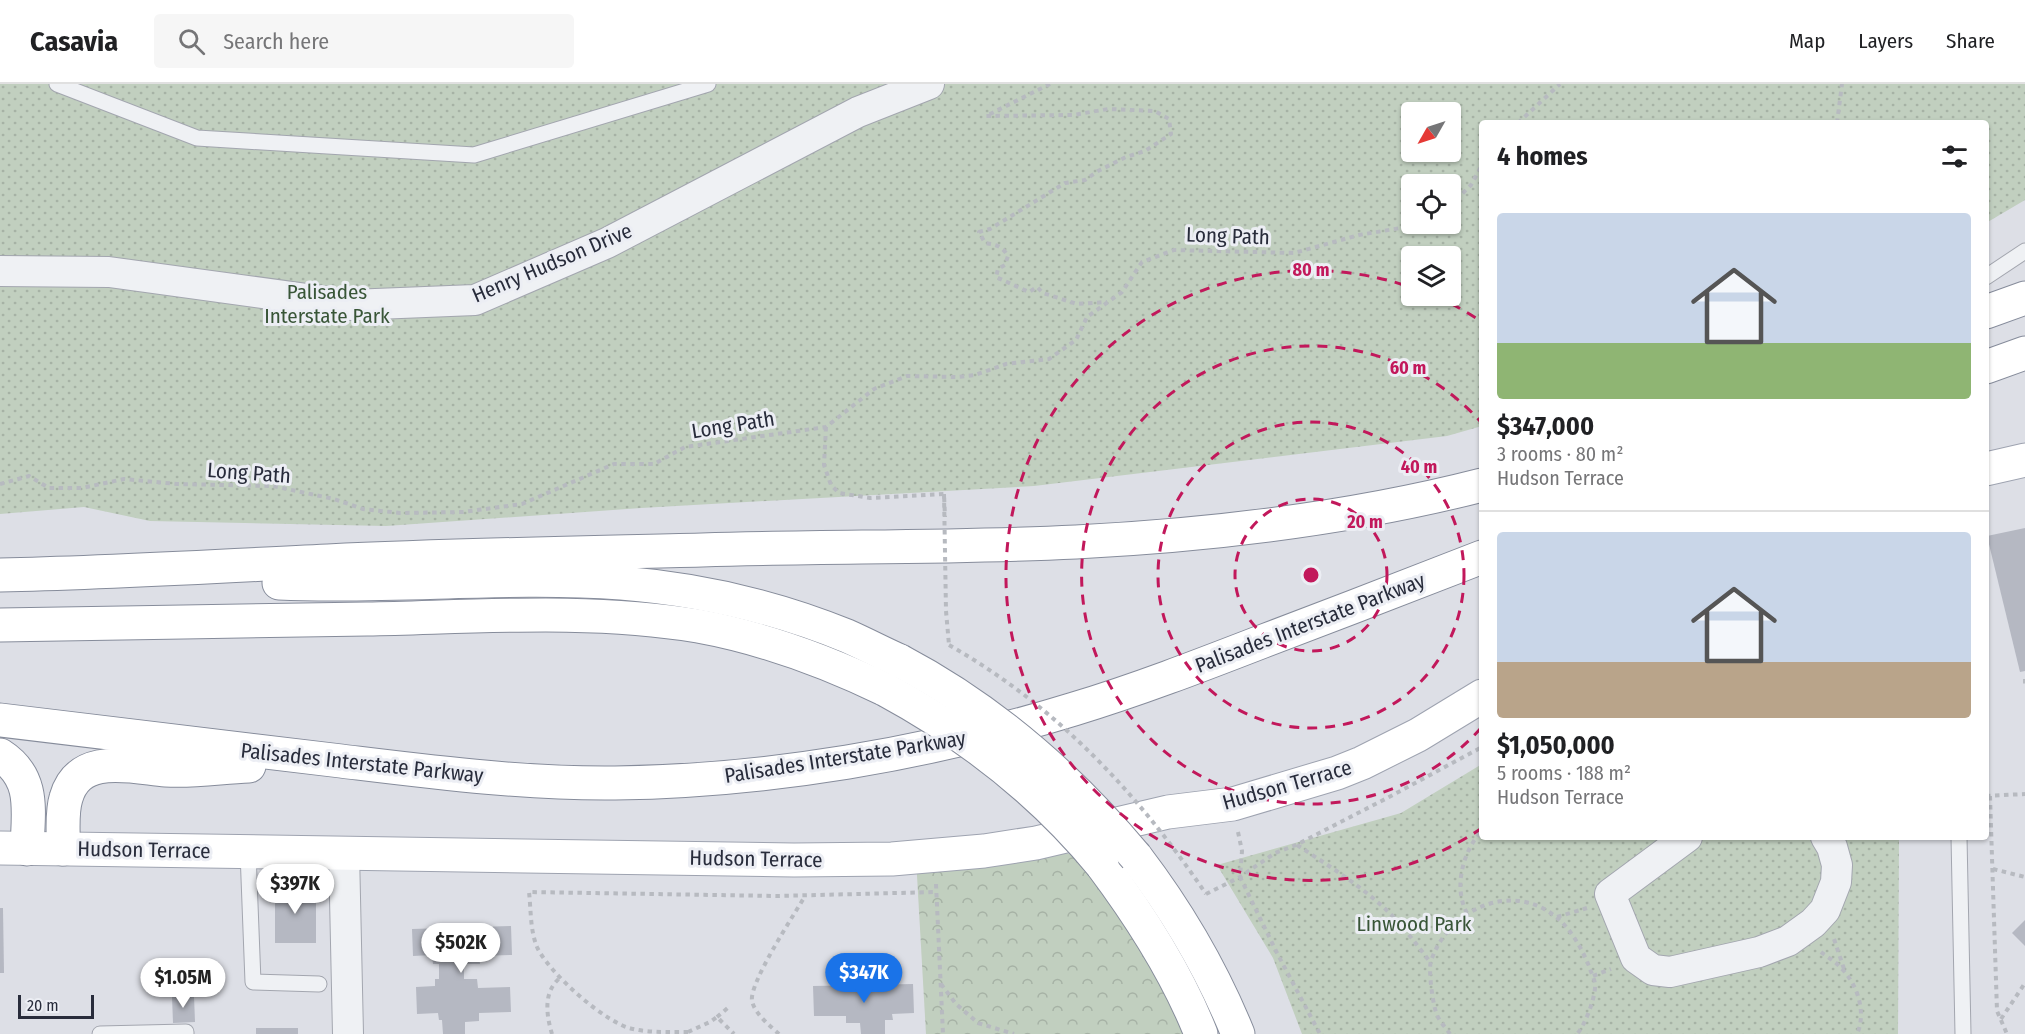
<!DOCTYPE html>
<html lang="en">
<head>
<meta charset="utf-8">
<style>
  body { margin:0; font-family:"Fira Sans Condensed",sans-serif; background:#f6f6f6; color:#202124; height:100vh; display:flex; flex-direction:column; font-size:22px; white-space:nowrap }
  * { box-sizing:border-box; margin:0 }
  p { font-size:20px; color:#757577 }
  .icon { flex:none; width:33px; height:33px; fill:none; stroke:currentColor; stroke-width:2; stroke-linecap:round; stroke-linejoin:round }
  .map { position:relative; flex:1; overflow:hidden }
  .side { position:absolute; left:1479px; top:36px; width:510px; height:720px; display:flex; flex-direction:column; background:#fff; border-radius:6px; box-shadow:0 2px 4px #0004 }
  .side>* { flex:none }
  .needle { width:39px; rotate:231deg }
  .tools { position:absolute; left:1401px; top:18px; display:grid; gap:12px }
  .tools a { display:grid; place-items:center; width:60px; height:60px; border-radius:6px; background:#fff; box-shadow:0 2px 4px #0004; font-size:30px }
  .scale { position:absolute; left:18px; bottom:15px; width:76px; box-sizing:border-box; padding-left:6px; border:3px solid #282c3b; border-top:0; font-size:16px; line-height:21px; white-space:nowrap; color:#282c3b; -webkit-text-stroke:4px #eceef4; paint-order:stroke }
  .price { position:absolute; translate:-50% -51px; padding:0 14px; border-radius:21px; background:#fff; color:#222; font-size:20px; line-height:39px; filter:drop-shadow(0 2px 3px #0008) }
  .price::after { content:''; position:absolute; left:50%; top:36px; width:18px; height:14px; margin-left:-9px; background:inherit; clip-path:polygon(0 0,100% 0,50% 100%) }
  .price.active { background:#1a73e8; color:#fff }
  ul { padding:0; list-style:none }
  li { display:grid; align-content:center; gap:12px; height:318px; padding:0 18px }
  li+li { border-top:2px solid #e0e0e0 }
  li span { display:grid; place-items:center; height:186px; border-radius:6px; color:#555 }
  li>.icon { margin-inline-start:auto }
  span .icon { width:108px; height:108px; fill:#fffc; stroke-width:1 }
  li b { font-size:26px }
  h2 { display:flex; justify-content:space-between; align-items:center; height:72px; padding:0 18px; font-size:26px }
  header { display:flex; align-items:center; gap:36px; box-sizing:border-box; height:84px; padding:0 30px; background:#fff; border-bottom:2px solid #e0e0e0 }
  header strong { font-size:28px }
  nav { display:flex; gap:33px; margin-inline-start:auto; font-size:21px }
  .search { width:420px; height:54px; background:#f6f6f6; display:flex; align-items:center; gap:15px; box-sizing:border-box; padding:0 21px; border-radius:6px; color:#757577; font-size:22px }
  .map>svg:first-child { display:block }
  .forest { fill:url(#forest-crowns) }
  .park { fill:url(#park-dots); fill-rule:evenodd }
  .building { fill:#b5b8c2 }
  .lines { fill:none; stroke-linecap:round; stroke-linejoin:round }
  .lane-casing { stroke:#a3a6af; stroke-width:17 }
  .street-casing { stroke:#a3a6af; stroke-width:32 }
  .primary-casing { stroke:#9ea3b0; stroke-width:35 }
  .highway-casing { stroke:#868c9b; stroke-width:35 }
  .path { stroke:#b7bac0; stroke-width:4; stroke-dasharray:4.5 4.5; stroke-linecap:butt }
  .lane { stroke:#eff1f4; stroke-width:15 }
  .street { stroke:#eff1f4; stroke-width:30 }
  .primary { stroke:#fff; stroke-width:33 }
  .highway { stroke:#fff; stroke-width:33 }
  .highway-bridge-casing { stroke:#868c9b; stroke-width:35; stroke-linecap:butt }
  .path-bridge { stroke:#b7bac0; stroke-width:4; stroke-dasharray:4.5 4.5; stroke-linecap:butt }
  .highway-bridge { stroke:#fff; stroke-width:33 }
  .ring { fill:none; stroke:#c2185b; stroke-width:3; stroke-dasharray:10 8 }
  .labels { text-anchor:middle; dominant-baseline:central; stroke-width:6; stroke-linejoin:round; paint-order:stroke }
  .street-label { font-size:21px; fill:#282c3b; stroke:#eceef4 }
  .park-label { font-size:21px; fill:#385537; stroke:#eceef4 }
  .centre { fill:#c2185b; stroke:#eceef4; stroke-width:3 }
  .ring-label { font-size:18px; text-anchor:middle; font-weight:bold; fill:#c2185b; stroke:#eceef4; stroke-width:6; stroke-linejoin:round; paint-order:stroke }
</style>
</head>
<body>
<header>
<strong>Casavia</strong>
<div class="search"><svg class="icon" aria-label="search" viewBox="0 0 24 24"><circle cx="10" cy="10" r="6"/><path d="M15 15l6 6"/></svg>Search here</div>
<nav><a>Map</a><a>Layers</a><a>Share</a></nav>
</header>
<div class="map">
<svg width="2025" height="950" viewBox="0 0 2025 950">
  <defs>
    <pattern id="forest-crowns" width="20" height="18" patternUnits="userSpaceOnUse" patternTransform="scale(1.5)"><rect width="20" height="18" fill="#c1cfbf"/><path d="M2 6a3 3 0 1 1 6 0M12 15a3 3 0 1 1 6 0" fill="none" stroke="#a6b2a5"/></pattern>
    <pattern id="park-dots" width="8" height="8" patternUnits="userSpaceOnUse" patternTransform="scale(1.5)"><rect width="8" height="8" fill="#c1cfbf"/><path d="M2 2h.1M6 6h.1" fill="none" stroke="#a6b2a5" stroke-width="1.8" stroke-linecap="round"/></pattern>
  </defs>
  <rect width="100%" height="100%" fill="#dddfe6"/>
  <path class="forest" d="M 1036,759 L 1102,781 L 1201,950 L 926,950 L 916,774 Z"/>
  <g class="park">
    <path d="M 0,0 L 2025,0 L 2025,116 L 1986,139 L 1986,39 L 1482,39 L 1482,342 L 1447,352 L 1034,402 L 641,424 L 386,442 L 150,437 L 84,423 L 0,430 ZM 1412,28 L 1450,28 L 1450,68 L 1412,68 ZM 1412,100 L 1450,100 L 1450,140 L 1412,140 ZM 1412,172 L 1450,172 L 1450,212 L 1412,212 Z"/>
    <path d="M 1482,680 L 1482,753 L 1899,753 L 1898,950 L 1302,950 L 1273,874 L 1217,781 L 1401,729 Z"/>
  </g>
  <g class="building">
    <path d="M 2025,444 L 2025,587 L 2020,588 L 1987,452 Z"/>
    <path d="M 275,802 L 316,803 L 316,859 L 275,859 Z"/>
    <path d="M 0,824 L 3,824 L 4,889 L 0,889 Z"/>
    <path d="M 2025,836 L 2025,862 L 2012,849 Z"/>
    <path d="M 511,842 L 512,871 L 479,872 L 480,880 L 464,880 L 464,895 L 477,895 L 478,904 L 510,903 L 511,928 L 479,929 L 479,937 L 465,938 L 465,950 L 443,950 L 442,936 L 439,936 L 438,929 L 417,930 L 416,903 L 435,902 L 435,895 L 439,895 L 439,880 L 433,880 L 432,871 L 413,872 L 412,845 Z"/>
    <path d="M 913,900 L 914,929 L 892,930 L 893,936 L 885,936 L 885,950 L 861,950 L 860,939 L 846,939 L 846,932 L 814,932 L 813,902 Z"/>
    <path d="M 172,912 L 194,912 L 195,938 L 173,939 Z"/>
    <rect x="256" y="944" width="42" height="6"/>
  </g>
  <g class="lines">
    <g class="lane-casing">
      <g id="lane">
        <path d="M 57,0 L 197,54 L 474,71 L 708,0"/>
        <path d="M 1986,193 L 2025,167"/>
        <path d="M 1959,753 L 1963,950"/>
        <path d="M 248,768 L 253,898 L 319,900"/>
        <path d="M 100,950 L 186,948 L 186,950"/>
      </g>
    </g>
    <g class="street-casing">
      <g id="street">
        <path d="M 0,187 L 109,188 L 351,221 L 475,216 L 607,159 L 858,28 L 929,0"/>
        <path d="M 1687,753 L 1610,810 L 1636,874 L 1653,886 L 1670,888 L 1759,868 L 1788,857 L 1813,839 L 1825,826 L 1836,798 L 1837,781 L 1832,763 L 1826,753"/>
        <path d="M 344,768 L 348,950"/>
      </g>
    </g>
    <g class="primary-casing">
      <g id="primary">
        <path d="M 1986,385 L 2025,376"/>
        <path d="M 0,764 L 794,776 L 892,775 L 984,767 L 1036,759 L 1168,728 L 1233,720 L 1337,689 L 1362,679 L 1418,651 L 1482,612"/>
      </g>
    </g>
    <g class="highway-casing">
      <g id="highway">
        <path d="M 1986,228 L 2025,214"/>
        <path d="M 1986,283 L 2025,269"/>
        <path d="M 0,491 C 110,489 219,482 328,477 C 453,471 578,469 702,466 C 826,462 951,464 1076,458 C 1212,451 1349,435 1482,401"/>
        <path d="M 279,499 C 393,504 507,491 621,499 C 697,505 776,523 847,552 C 865,560 882,569 900,577"/>
        <path d="M 0,541 C 122,539 245,537 367,535 C 475,533 591,524 698,542 C 764,554 826,577 886,606"/>
        <path d="M 0,636 C 114,650 228,663 341,677 C 432,688 524,700 615,699 C 768,697 928,670 1074,625 C 1137,606 1199,582 1261,558 C 1335,530 1408,502 1482,473"/>
        <path d="M 0,671 C 36,694 28,728 27,765"/>
        <path d="M 63,765 C 64,749 61,730 66,714 C 79,668 131,683 166,686 C 193,688 222,683 249,682"/>
        <path d="M 1136,773 C 1178,828 1212,886 1238,950"/>
        <path d="M 1102,781 C 1141,833 1177,889 1201,950"/>
      </g>
    </g>
    <g class="path">
      <path d="M 1050,0 L 986,32 L 1073,31 L 1108,25 L 1155,27 L 1169,35 L 1171,50 L 1145,67 L 1126,73 L 1098,87 L 1085,96 L 1065,99 L 990,145 L 979,148 L 985,159 C 997,161 1002,162 1008,172 L 1005,181 L 998,185 L 996,193 L 1029,208 L 1037,203 L 1043,209 L 1077,220 L 1107,218"/>
      <path d="M 1518,39 L 1560,0"/>
      <path d="M 1837,39 L 1842,0"/>
      <path d="M 1450,122 L 1471,101 L 1482,81"/>
      <path d="M 826,343 L 824,381 L 831,401 L 839,409 L 870,414 L 944,410 L 945,433"/>
      <path d="M 0,400 L 29,392 L 49,404 L 82,404 L 124,395 L 177,400 L 273,402 L 334,415 L 363,425 L 400,429 L 463,428 L 522,420 L 614,380 L 654,380 L 685,363 L 826,343 L 874,305 L 907,292 L 957,293 L 975,291 L 1006,280 L 1049,275 L 1076,256 L 1087,233 L 1122,208 L 1142,178 L 1174,166 L 1294,169 L 1359,151 L 1424,140"/>
      <path d="M 946,527 L 949,561"/>
      <path d="M 2025,595 L 2025,601"/>
      <path d="M 1986,712 L 2025,710"/>
      <path d="M 1990,712 L 1997,927 L 2007,950"/>
      <path d="M 1238,748 L 1242,767 L 1240,793 L 1277,869 L 1320,950"/>
      <path d="M 1297,761 C 1326,780 1355,798 1381,821 C 1399,837 1415,858 1430,878"/>
      <path d="M 1993,785 L 2025,793"/>
      <path d="M 936,800 L 943,950"/>
      <path d="M 1206,810 L 1240,793 L 1275,769 L 1296,761 L 1391,712 L 1482,663"/>
      <path d="M 1467,829 C 1453,804 1463,766 1482,747"/>
      <path d="M 1557,833 L 1587,824"/>
      <path d="M 1834,855 L 1844,885"/>
      <path d="M 1821,868 C 1827,873 1835,877 1840,883 C 1857,899 1867,928 1857,950"/>
      <path d="M 1593,892 L 1611,885"/>
      <path d="M 941,900 L 956,920 L 978,939 L 1014,950"/>
      <path d="M 717,933 L 730,922"/>
      <path d="M 2001,935 L 2025,899"/>
      <path d="M 688,948 C 671,948 651,949 633,945 C 606,940 548,888 537,863 C 530,846 531,825 529,808 L 777,812 L 937,808"/>
      <path d="M 688,948 L 710,938 L 717,933 L 734,950"/>
      <path d="M 552,950 C 546,930 543,907 561,893"/>
      <path d="M 779,950 C 770,942 755,930 752,917 C 749,899 794,831 805,812"/>
      <path d="M 1450,950 C 1446,944 1440,938 1437,931 C 1433,922 1428,886 1431,877 C 1448,826 1511,796 1556,833 C 1571,845 1582,865 1589,882 C 1591,889 1596,897 1595,904 C 1594,917 1585,941 1577,950"/>
    </g>
    <use href="#lane" class="lane"/>
    <use href="#street" class="street"/>
    <use href="#primary" class="primary"/>
    <use href="#highway" class="highway"/>
    <g class="highway-bridge-casing">
      <g id="highway-bridge">
        <path d="M 900,577 C 993,626 1069,693 1136,773"/>
        <path d="M 886,606 C 969,651 1042,708 1102,781"/>
      </g>
    </g>
    <g class="path-bridge">
      <path d="M 944,410 L 946,527"/>
      <path d="M 949,561 C 1056,622 1137,708 1206,810"/>
    </g>
    <use href="#highway-bridge" class="highway-bridge"/>
  </g>
  <g class="ring">
    <circle cx="1311" cy="491" r="76"/>
    <circle cx="1311" cy="491" r="153"/>
    <path d="M1481 644A229 229 0 1 1 1481 338"/>
    <path d="M1482 744A305 305 0 1 1 1410 203M1435 212A305 305 0 0 1 1482 238"/>
  </g>
  <g class="labels">
    <g class="street-label">
      <text transform="translate(1228 152) rotate(2)">Long Path</text>
      <text transform="translate(552 179) rotate(-23)">Henry Hudson Drive</text>
      <text transform="translate(733 341) rotate(-9)">Long Path</text>
      <text transform="translate(249 389) rotate(4)">Long Path</text>
      <text transform="translate(1310 539) rotate(-21)">Palisades Interstate Parkway</text>
      <text transform="translate(845 673) rotate(-9)">Palisades Interstate Parkway</text>
      <text transform="translate(362 679) rotate(6)">Palisades Interstate Parkway</text>
      <text transform="translate(1287 701) rotate(-16)">Hudson Terrace</text>
      <text transform="translate(144 766) rotate(1)">Hudson Terrace</text>
      <text transform="translate(756 775) rotate(1)">Hudson Terrace</text>
    </g>
    <g class="park-label">
      <text x="327" y="208">Palisades<tspan x="327" dy="24">Interstate Park</tspan></text>
      <text x="1414" y="840">Linwood Park</text>
    </g>
  </g>
  <circle cx="1311" cy="491" r="9" class="centre"/>
  <g class="ring-label">
    <text x="1311" y="192">80 m</text>
    <text x="1408" y="290">60 m</text>
    <text x="1419" y="389">40 m</text>
    <text x="1365" y="444">20 m</text>
  </g>
</svg>
<div class="tools">
<a><svg class="needle" viewBox="-14 -14 28 28"><path d="M0-13l5 13h-10z" fill="#e53935"/><path d="M0 13l5-13h-10z" fill="#757577"/></svg></a>
<a><svg class="icon" aria-label="locate" viewBox="0 0 24 24"><circle cx="12" cy="12" r="6"/><path d="M12 2v4M12 18v4M2 12h4M18 12h4"/></svg></a>
<a><svg class="icon" aria-label="layers" viewBox="0 0 24 24"><path d="M12 4l9 5-9 5-9-5zM3 14l9 5 9-5"/></svg></a>
</div>
<div class="scale">20 m</div>
<b class="price" style="left:295px;top:831px">$397K</b>
<b class="price" style="left:461px;top:890px">$502K</b>
<b class="price active" style="left:864px;top:920px">$347K</b>
<b class="price" style="left:183px;top:925px">$1.05M</b>
<section class="side">
<h2>4 homes<svg class="icon" aria-label="filters" viewBox="0 0 24 24"><path d="M4 7h16M4 17h16"/><circle cx="9" cy="7" r="2"/><circle cx="15" cy="17" r="2"/></svg></h2>
<ul>
<li><span style="background:linear-gradient(#c9d6e8 70%,#8fb573 0)"><svg class="icon" aria-label="home" viewBox="0 0 24 24"><path d="M3 11l9-7 9 7M6 9v11h12V9"/></svg></span><div><b>$347,000</b><p>3 rooms · 80 m²</p><p>Hudson Terrace</p></div></li>
<li><span style="background:linear-gradient(#c9d6e8 70%,#b9a48a 0)"><svg class="icon" aria-label="home" viewBox="0 0 24 24"><path d="M3 11l9-7 9 7M6 9v11h12V9"/></svg></span><div><b>$1,050,000</b><p>5 rooms · 188 m²</p><p>Hudson Terrace</p></div></li>
</ul>
</section>
</div>
</body>
</html>
